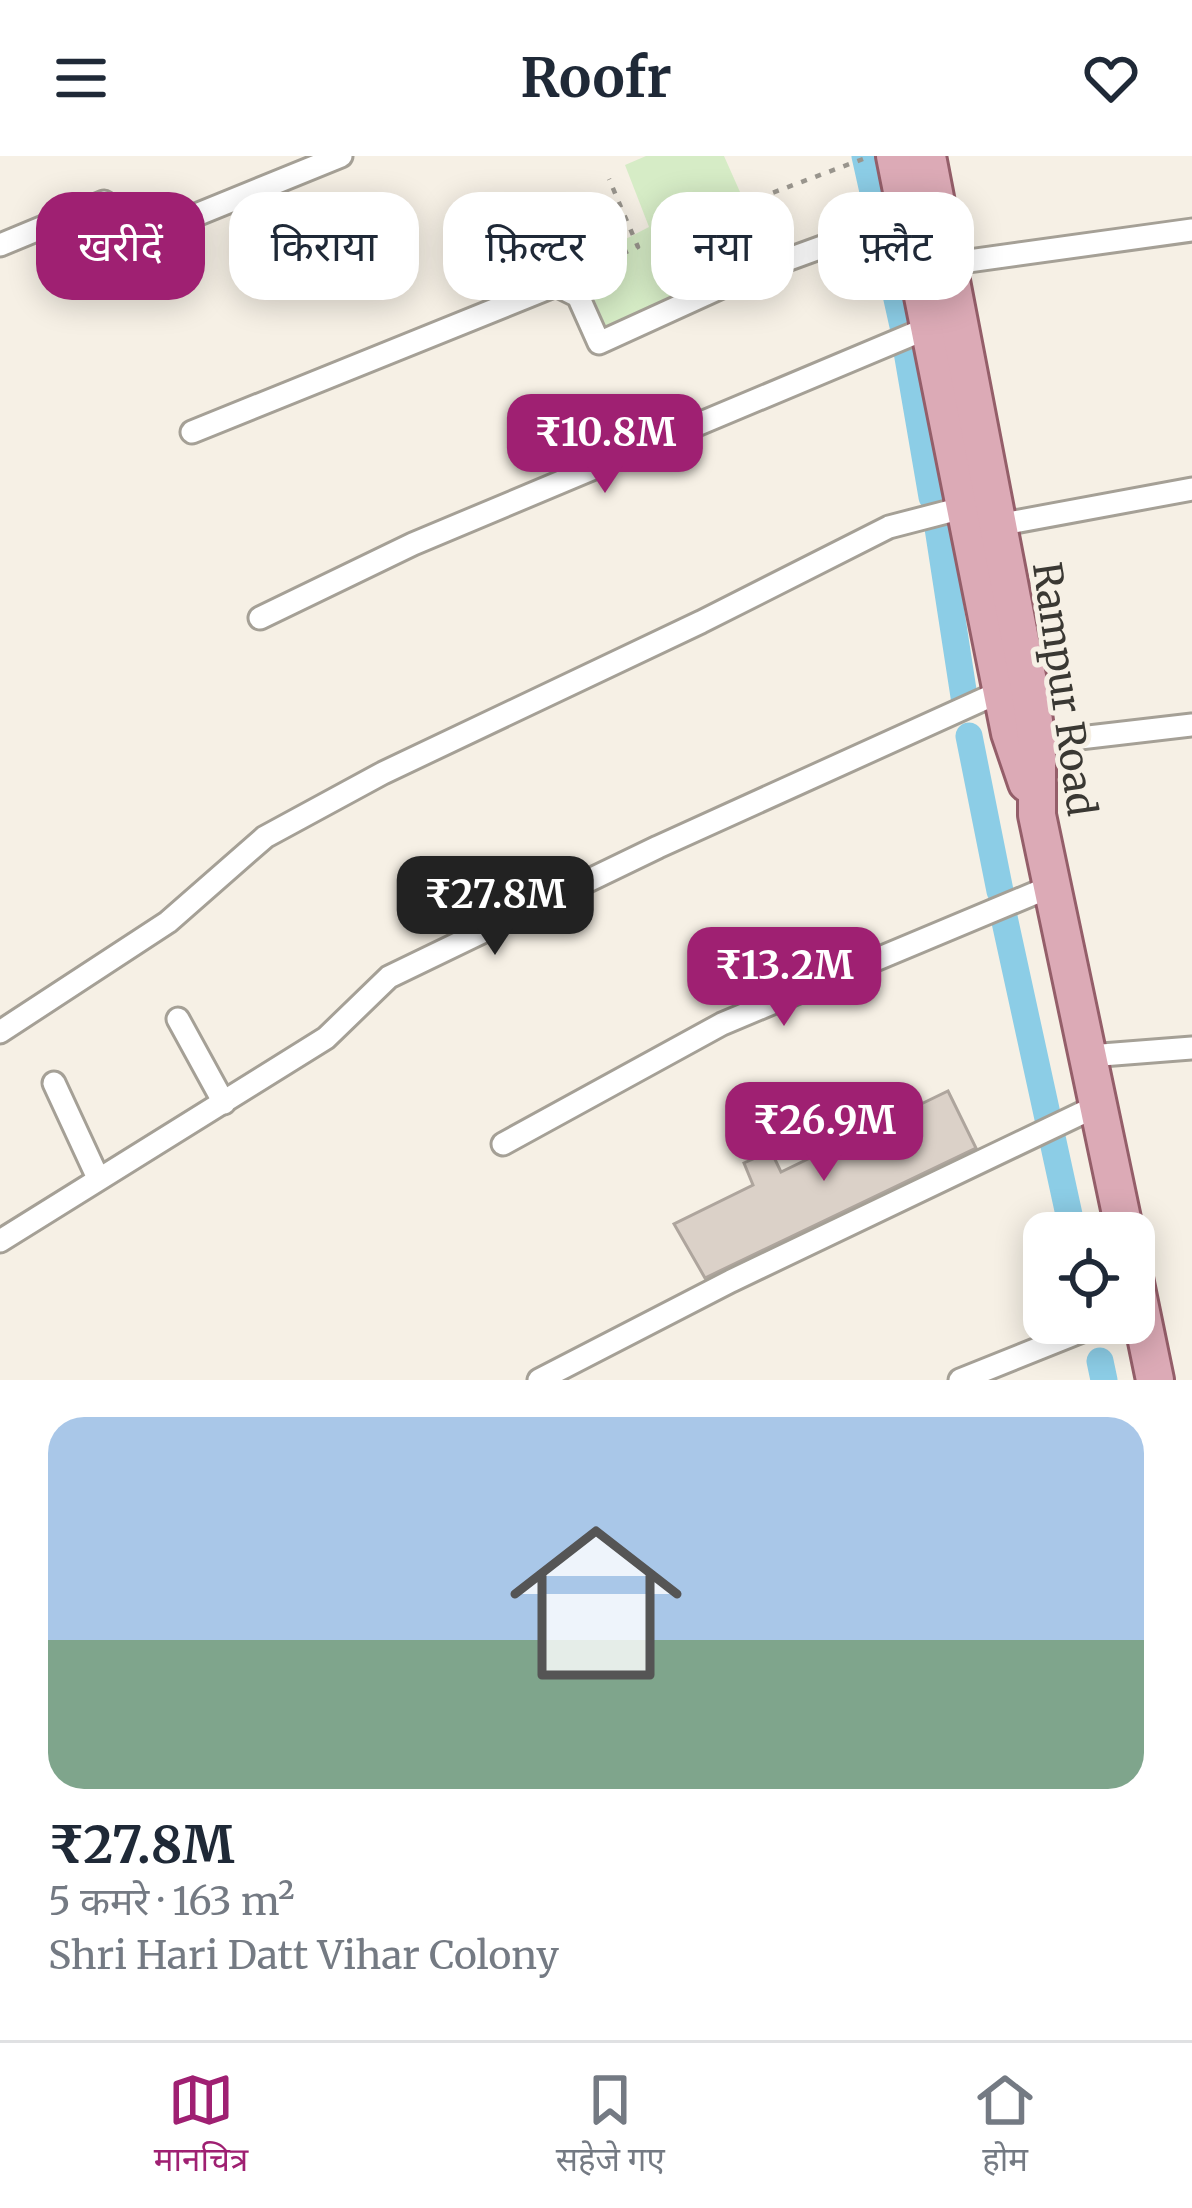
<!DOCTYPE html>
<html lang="hi">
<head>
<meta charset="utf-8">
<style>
  body { margin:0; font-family:Merriweather,"Noto Sans Devanagari",serif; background:#f2f2f3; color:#1f2937; height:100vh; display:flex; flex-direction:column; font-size:45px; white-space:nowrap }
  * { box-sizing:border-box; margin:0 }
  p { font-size:39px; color:#747a83 }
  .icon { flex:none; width:66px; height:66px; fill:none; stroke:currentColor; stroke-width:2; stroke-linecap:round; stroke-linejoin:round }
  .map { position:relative; height:1224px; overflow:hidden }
  .details { display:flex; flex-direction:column; background:#fff; flex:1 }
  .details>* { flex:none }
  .banner { position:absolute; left:36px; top:36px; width:1122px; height:108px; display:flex; gap:24px }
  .tools { position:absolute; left:1023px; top:1056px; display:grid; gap:24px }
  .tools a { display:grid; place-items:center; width:132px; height:132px; border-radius:24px; background:#fff; box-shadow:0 6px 30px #0003; font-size:60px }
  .price { position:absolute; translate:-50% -102px; padding:0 27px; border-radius:24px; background:#9f2072; color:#fff; font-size:39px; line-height:78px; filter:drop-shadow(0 3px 6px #0008) }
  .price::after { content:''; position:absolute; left:50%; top:72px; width:36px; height:27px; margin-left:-18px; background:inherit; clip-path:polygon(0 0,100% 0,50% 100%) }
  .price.on { background:#222; color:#fff }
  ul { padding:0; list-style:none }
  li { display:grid; align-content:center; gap:24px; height:636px; padding:0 48px }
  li+li { border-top:3px solid #e0e1e3 }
  li span { display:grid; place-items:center; height:372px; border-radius:36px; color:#555 }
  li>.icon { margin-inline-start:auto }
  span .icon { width:216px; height:216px; fill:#fffc; stroke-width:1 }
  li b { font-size:51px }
  .chip { padding:0 42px; border-radius:36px; background:#fff; box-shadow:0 6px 30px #0003; font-size:42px; line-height:108px }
  .chip.on { background:#9f2072; color:#fff }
  header { display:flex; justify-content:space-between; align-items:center; height:156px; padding:0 48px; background:#fff; font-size:54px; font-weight:700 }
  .tab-bar { display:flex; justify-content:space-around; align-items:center; height:168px; border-top:3px solid #e0e1e3; background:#fff; font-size:33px; color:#747a83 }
  .tab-bar a { display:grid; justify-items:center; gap:6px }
  .tab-bar .on { color:#9f2072 }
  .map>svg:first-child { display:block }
  .green { fill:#d6ecc6 }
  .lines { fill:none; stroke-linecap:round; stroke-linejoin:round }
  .canal { stroke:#8ccde6; stroke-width:27 }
  .building { fill:#dbd1c8; stroke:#aea59d; stroke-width:3 }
  .minor-casing { stroke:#a5a096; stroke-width:27 }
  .primary-casing { stroke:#945e69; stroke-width:42 }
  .path { stroke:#99958d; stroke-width:4.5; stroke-dasharray:6 9; stroke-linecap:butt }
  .minor { stroke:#fff; stroke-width:21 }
  .primary { stroke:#dcaab6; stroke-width:36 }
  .labels { text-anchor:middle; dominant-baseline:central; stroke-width:10; stroke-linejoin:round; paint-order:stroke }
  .street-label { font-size:39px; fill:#3a3833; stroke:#f6f0e5 }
</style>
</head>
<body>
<header><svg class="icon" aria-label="menu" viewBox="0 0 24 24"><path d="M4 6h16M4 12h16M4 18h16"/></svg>Roofr<svg class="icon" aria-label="heart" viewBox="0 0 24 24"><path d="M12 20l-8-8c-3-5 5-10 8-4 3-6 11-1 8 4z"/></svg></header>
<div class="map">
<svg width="1192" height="1224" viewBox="0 0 1192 1224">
  <rect width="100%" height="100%" fill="#f6f0e5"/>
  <path class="green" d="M 646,0 L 724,0 L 748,54 L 760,50 L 780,98 L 608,176 L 579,107 L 649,71 L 625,9 Z"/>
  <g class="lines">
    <g class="canal">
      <path d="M 865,0 L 903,170"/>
      <path d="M 906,190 L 932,341"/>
      <path d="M 938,372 L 965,547"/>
      <path d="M 969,580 L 1000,735"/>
      <path d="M 1004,761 L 1073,1077"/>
      <path d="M 1100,1205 L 1104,1224"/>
    </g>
  </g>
  <path class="building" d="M 948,935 L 976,992 L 705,1122 L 674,1068 L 753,1029 L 744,1007 L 771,995 L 781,1016 Z"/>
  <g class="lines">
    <g class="minor-casing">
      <g id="minor">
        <path d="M 0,89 L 104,46 L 147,79 L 341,0"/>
        <path d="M 947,108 L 1192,74"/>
        <path d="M 192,276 L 556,129 L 578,140 L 599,187 L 759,114 L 907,60"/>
        <path d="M 998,369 L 1192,333"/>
        <path d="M 260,462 L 413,388 L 930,171"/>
        <path d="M 1037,587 L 1192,569"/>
        <path d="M 178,863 L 224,947"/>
        <path d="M 0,876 L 168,766 L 265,681 L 383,617 L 701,466 L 889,371 L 966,351"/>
        <path d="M 1089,900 L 1192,892"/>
        <path d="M 54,927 L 98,1022"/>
        <path d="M 503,988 L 722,868 L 1052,730"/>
        <path d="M 0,1085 L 326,882 L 389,821 L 658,691 L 1002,535"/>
        <path d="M 539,1224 L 731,1125 L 1101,948"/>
        <path d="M 960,1224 L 1102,1167"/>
      </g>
    </g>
    <g class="primary-casing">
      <g id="primary">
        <path d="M 895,0 L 1010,577 L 1027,627"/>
        <path d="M 927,0 L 1030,536 L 1037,587 L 1037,659 L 1125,1077"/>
        <path d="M 1134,1122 L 1155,1224"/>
      </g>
    </g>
    <g class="path">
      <path d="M 745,47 L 863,3"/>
      <path d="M 581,115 L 638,91 L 609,23"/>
    </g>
    <use href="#minor" class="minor"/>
    <use href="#primary" class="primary"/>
  </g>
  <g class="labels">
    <g class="street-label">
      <text transform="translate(1064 533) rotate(82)">Rampur Road</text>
    </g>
  </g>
</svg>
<div class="tools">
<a><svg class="icon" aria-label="locate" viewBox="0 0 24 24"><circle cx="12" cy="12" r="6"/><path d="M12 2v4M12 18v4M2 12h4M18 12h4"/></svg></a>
</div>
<b class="price" style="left:605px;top:340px">₹10.8M</b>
<b class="price on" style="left:495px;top:802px">₹27.8M</b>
<b class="price" style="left:784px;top:873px">₹13.2M</b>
<b class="price" style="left:824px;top:1028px">₹26.9M</b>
<div class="banner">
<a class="chip on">खरीदें</a>
<a class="chip">किराया</a>
<a class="chip">फ़िल्टर</a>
<a class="chip">नया</a>
<a class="chip">फ़्लैट</a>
</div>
</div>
<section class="details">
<ul>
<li><span style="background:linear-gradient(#a9c7e8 60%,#7fa58c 0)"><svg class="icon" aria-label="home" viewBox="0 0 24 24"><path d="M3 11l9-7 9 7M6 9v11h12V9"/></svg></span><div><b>₹27.8M</b><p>5 कमरे · 163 m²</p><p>Shri Hari Datt Vihar Colony</p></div></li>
</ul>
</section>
<nav class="tab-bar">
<a class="on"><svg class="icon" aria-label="map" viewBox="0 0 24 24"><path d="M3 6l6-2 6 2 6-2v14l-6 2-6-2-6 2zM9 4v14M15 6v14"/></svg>मानचित्र</a>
<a><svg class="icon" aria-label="saved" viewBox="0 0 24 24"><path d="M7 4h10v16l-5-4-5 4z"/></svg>सहेजे गए</a>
<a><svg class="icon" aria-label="home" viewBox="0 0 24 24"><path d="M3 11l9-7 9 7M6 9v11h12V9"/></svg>होम</a>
</nav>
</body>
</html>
